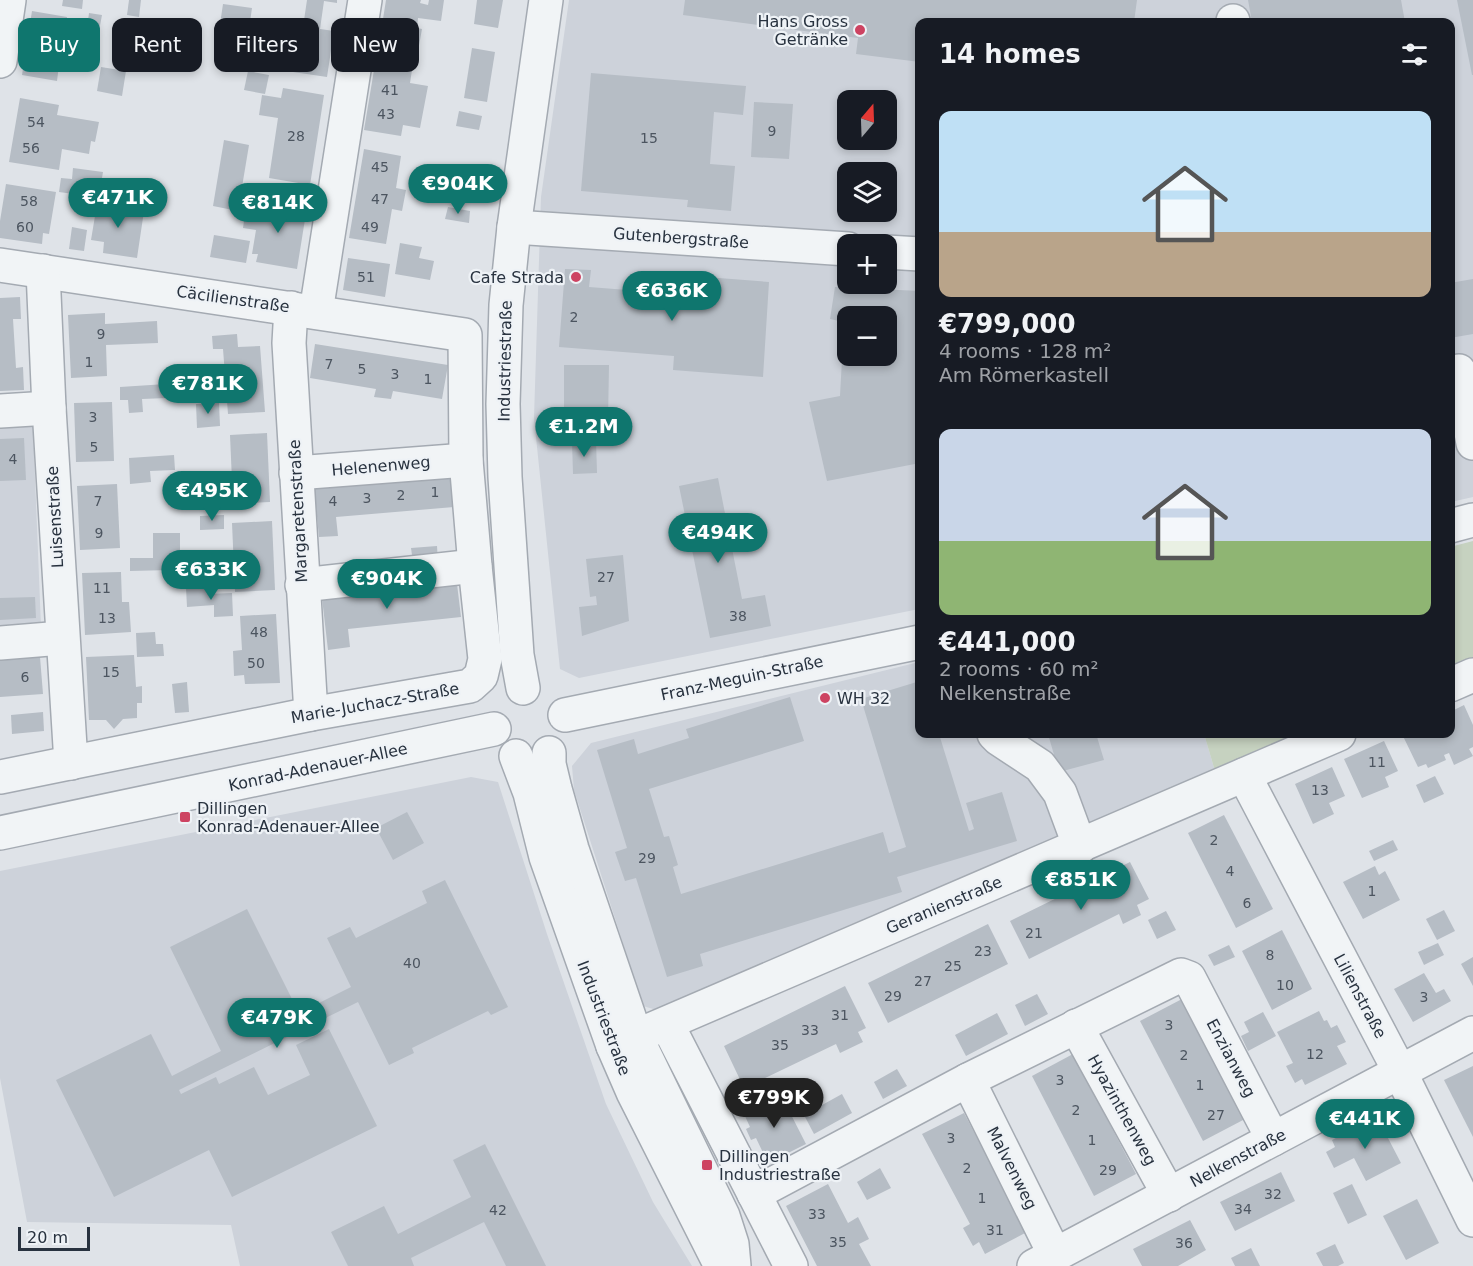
<!DOCTYPE html>
<html lang="en">
<head>
<meta charset="utf-8">
<style>
  body { margin:0; font-family:"DejaVu Sans",sans-serif; background:#242831; color:#f1f3f6; height:100vh; display:flex; flex-direction:column; font-size:22px; white-space:nowrap }
  * { box-sizing:border-box; margin:0 }
  p { font-size:20px; color:#9ea1a6 }
  .icon { flex:none; width:33px; height:33px; fill:none; stroke:currentColor; stroke-width:2; stroke-linecap:round; stroke-linejoin:round }
  .map { position:relative; flex:1; overflow:hidden }
  .panel { position:absolute; left:915px; top:18px; width:540px; height:720px; display:flex; flex-direction:column; background:#171b24; border-radius:12px; box-shadow:0 3px 9px #0003 }
  .panel>* { flex:none }
  .hud { position:absolute; left:18px; top:18px; width:570px; height:54px; display:flex; gap:12px }
  .needle { width:39px; rotate:19deg }
  .tools { position:absolute; left:837px; top:90px; display:grid; gap:12px }
  .tools a { display:grid; place-items:center; width:60px; height:60px; border-radius:12px; background:#171b24; box-shadow:0 3px 9px #0003; font-size:30px }
  .scale { position:absolute; left:18px; bottom:15px; width:72px; box-sizing:border-box; padding-left:6px; border:3px solid #28323f; border-top:0; font-size:16px; line-height:21px; white-space:nowrap; color:#28323f; -webkit-text-stroke:4px #eef2f6; paint-order:stroke }
  .price { position:absolute; translate:-50% -51px; padding:0 14px; border-radius:21px; background:#0f766e; color:#fff; font-size:20px; line-height:39px; filter:drop-shadow(0 2px 3px #0008) }
  .price::after { content:''; position:absolute; left:50%; top:36px; width:18px; height:14px; margin-left:-9px; background:inherit; clip-path:polygon(0 0,100% 0,50% 100%) }
  .price.selected { background:#222; color:#fff }
  ul { padding:0; list-style:none }
  li { display:grid; align-content:center; gap:12px; height:318px; padding:0 24px }
  li span { display:grid; place-items:center; height:186px; border-radius:12px; color:#555 }
  li>.icon { margin-inline-start:auto }
  span .icon { width:108px; height:108px; fill:#fffc; stroke-width:1 }
  li b { font-size:26px }
  h2 { display:flex; justify-content:space-between; align-items:center; height:72px; padding:0 24px; font-size:26px }
  .pill { padding:0 21px; border-radius:12px; background:#171b24; box-shadow:0 3px 9px #0003; font-size:21px; line-height:54px }
  .pill.selected { background:#0f766e; color:#fff }
  .map>svg:first-child { display:block }
  .built { fill:#cdd2da; fill-rule:evenodd }
  .green { fill:#c6d2c0 }
  .building { fill:#b6bdc5; fill-rule:evenodd }
  .lines { fill:none; stroke-linecap:round; stroke-linejoin:round }
  .minor-casing { stroke:#a4aab2; stroke-width:36 }
  .minor { stroke:#f1f4f6; stroke-width:33 }
  .poi-dot { fill:#cd4362; stroke:#eef2f6; stroke-width:2 }
  .labels { text-anchor:middle; dominant-baseline:central; stroke-width:4.5; stroke-linejoin:round; paint-order:stroke }
  .number-label { font-size:14px; fill:#4c5560 }
  .poi-label { font-size:16px; fill:#28323f; stroke:#eef2f6; text-anchor:start }
  .street-label { font-size:16px; fill:#28323f; stroke:#eef2f6 }
</style>
</head>
<body>
<div class="map">
<svg width="1473" height="1266" viewBox="0 0 1473 1266">
  <rect width="100%" height="100%" fill="#dfe3e8"/>
  <g class="built">
    <path d="M 569,0 L 1473,0 L 1473,497 L 1451,502 L 1450,22 L 920,22 L 919,609 L 579,678 L 560,669 L 534,418 L 541,197 ZM 848,100 L 886,100 L 886,140 L 848,140 ZM 848,172 L 886,172 L 886,212 L 848,212 ZM 848,244 L 886,244 L 886,284 L 848,284 ZM 848,316 L 886,316 L 886,356 L 848,356 Z"/>
    <path d="M 0,427 L 33,427 L 41,627 L 0,629 Z"/>
    <path d="M 919,662 L 920,734 L 1204,734 L 1215,771 L 660,1011 L 643,1006 L 574,790 L 572,766 L 591,743 Z"/>
    <path d="M 471,777 L 498,782 L 547,934 L 606,1104 L 653,1202 L 692,1266 L 240,1266 L 231,1225 L 27,1222 L 0,1078 L 0,871 Z"/>
  </g>
  <g class="green">
    <path d="M 1473,541 L 1473,657 L 1451,667 L 1450,547 Z"/>
    <path d="M 1204,734 L 1300,734 L 1215,771 Z"/>
  </g>
  <g class="building">
    <path d="M 63,0 L 83,0 L 82,9 L 62,6 Z"/>
    <path d="M 129,0 L 141,0 L 139,17 L 127,15 Z"/>
    <path d="M 307,0 L 337,0 L 337,3 L 324,1 L 320,29 L 334,31 L 327,77 L 293,72 L 299,26 L 303,27 Z"/>
    <path d="M 386,0 L 421,0 L 420,3 L 428,5 L 429,0 L 444,0 L 441,21 L 418,18 L 417,28 L 422,29 L 418,51 L 379,44 Z"/>
    <path d="M 477,0 L 503,0 L 498,28 L 474,24 Z"/>
    <path d="M 685,0 L 1137,0 L 1134,22 L 920,22 L 920,62 L 856,54 L 858,38 L 683,15 Z"/>
    <path d="M 1248,0 L 1401,0 L 1405,22 L 1252,22 Z"/>
    <path d="M 1457,0 L 1473,0 L 1473,75 L 1472,75 Z"/>
    <path d="M 223,4 L 252,8 L 243,70 L 228,68 L 230,49 L 223,48 L 225,32 L 219,31 Z"/>
    <path d="M 32,11 L 67,17 L 62,49 L 78,51 L 76,59 L 71,58 L 69,67 L 59,65 L 57,81 L 22,75 Z"/>
    <path d="M 89,13 L 102,15 L 99,31 L 87,28 Z"/>
    <path d="M 472,48 L 495,52 L 487,102 L 464,98 Z"/>
    <path d="M 375,64 L 412,70 L 410,83 L 428,86 L 420,128 L 403,125 L 401,136 L 364,130 Z"/>
    <path d="M 101,67 L 126,71 L 122,96 L 97,91 Z"/>
    <path d="M 248,71 L 269,75 L 265,94 L 244,90 Z"/>
    <path d="M 591,73 L 746,86 L 743,115 L 714,112 L 710,164 L 735,166 L 731,211 L 687,207 L 688,200 L 581,191 Z"/>
    <path d="M 283,88 L 324,95 L 310,185 L 269,178 L 278,118 L 259,115 L 262,95 L 281,98 Z"/>
    <path d="M 20,98 L 59,105 L 57,115 L 99,122 L 95,142 L 91,141 L 89,154 L 62,149 L 59,170 L 9,162 Z"/>
    <path d="M 754,102 L 793,104 L 789,159 L 751,157 Z"/>
    <path d="M 459,111 L 482,116 L 479,130 L 456,126 Z"/>
    <path d="M 224,140 L 249,145 L 238,211 L 213,206 Z"/>
    <path d="M 364,149 L 401,156 L 396,188 L 406,190 L 402,211 L 392,209 L 386,244 L 349,238 Z"/>
    <path d="M 73,168 L 103,172 L 101,184 L 90,182 L 88,196 L 59,192 L 61,178 L 72,179 Z"/>
    <path d="M 6,184 L 56,192 L 49,234 L 43,233 L 42,244 L 0,238 L 0,221 Z"/>
    <path d="M 148,193 L 159,195 L 156,215 L 145,213 Z"/>
    <path d="M 98,198 L 110,199 L 109,206 L 144,211 L 137,258 L 103,253 L 104,242 L 91,240 Z"/>
    <path d="M 266,200 L 307,207 L 297,269 L 256,262 L 258,254 L 252,254 L 256,230 L 243,228 L 245,214 L 264,217 Z"/>
    <path d="M 448,207 L 470,211 L 469,223 L 445,219 Z"/>
    <path d="M 72,227 L 87,230 L 84,251 L 69,249 Z"/>
    <path d="M 214,235 L 250,241 L 246,263 L 210,257 Z"/>
    <path d="M 400,243 L 422,247 L 419,258 L 434,261 L 430,280 L 395,274 Z"/>
    <path d="M 348,258 L 390,264 L 385,297 L 343,290 Z"/>
    <path d="M 565,269 L 591,270 L 589,287 L 678,294 L 680,275 L 769,282 L 763,377 L 673,370 L 674,356 L 559,347 Z"/>
    <path d="M 1473,279 L 1473,334 L 1450,338 L 1450,283 Z"/>
    <path d="M 835,287 L 920,291 L 920,463 L 827,481 L 809,402 L 840,396 L 844,322 L 830,319 ZM 848,316 L 886,316 L 886,356 L 848,356 Z"/>
    <path d="M 20,297 L 21,319 L 13,319 L 16,368 L 23,367 L 24,390 L 0,391 L 0,298 Z"/>
    <path d="M 105,313 L 105,324 L 157,321 L 158,343 L 106,345 L 107,376 L 71,378 L 68,315 Z"/>
    <path d="M 237,334 L 238,347 L 260,346 L 265,412 L 228,414 L 223,349 L 213,349 L 212,336 Z"/>
    <path d="M 315,344 L 448,365 L 442,399 L 393,391 L 391,399 L 374,397 L 376,389 L 310,378 Z"/>
    <path d="M 564,365 L 609,365 L 608,420 L 564,419 Z"/>
    <path d="M 166,384 L 167,398 L 142,399 L 143,412 L 129,413 L 128,400 L 120,400 L 120,387 Z"/>
    <path d="M 112,402 L 114,461 L 76,462 L 74,403 Z"/>
    <path d="M 219,403 L 220,426 L 197,428 L 196,404 Z"/>
    <path d="M 267,433 L 270,502 L 233,504 L 230,435 Z"/>
    <path d="M 24,438 L 26,480 L 0,481 L 0,439 Z"/>
    <path d="M 596,441 L 597,473 L 573,474 L 572,442 Z"/>
    <path d="M 174,455 L 175,470 L 150,471 L 151,482 L 130,484 L 129,458 Z"/>
    <path d="M 451,474 L 454,507 L 336,517 L 338,536 L 319,537 L 314,486 Z"/>
    <path d="M 718,478 L 742,599 L 765,595 L 771,626 L 710,638 L 679,486 Z"/>
    <path d="M 117,484 L 120,548 L 80,550 L 77,486 Z"/>
    <path d="M 224,515 L 224,529 L 200,530 L 200,516 Z"/>
    <path d="M 272,521 L 275,590 L 235,592 L 232,523 Z"/>
    <path d="M 153,533 L 180,533 L 180,558 L 170,558 L 171,570 L 130,571 L 130,558 L 153,558 Z"/>
    <path d="M 437,546 L 438,561 L 413,562 L 411,548 Z"/>
    <path d="M 623,555 L 629,621 L 582,636 L 579,607 L 597,605 L 596,596 L 590,597 L 586,559 Z"/>
    <path d="M 121,572 L 122,602 L 129,602 L 131,632 L 85,635 L 82,573 Z"/>
    <path d="M 457,584 L 461,617 L 348,629 L 350,647 L 328,650 L 322,598 Z"/>
    <path d="M 206,587 L 207,594 L 232,593 L 233,616 L 214,617 L 214,605 L 187,607 L 186,588 Z"/>
    <path d="M 35,597 L 36,618 L 0,620 L 0,598 Z"/>
    <path d="M 276,614 L 280,683 L 245,684 L 244,675 L 234,676 L 233,651 L 242,650 L 240,616 Z"/>
    <path d="M 155,632 L 156,644 L 163,644 L 164,656 L 137,657 L 136,633 Z"/>
    <path d="M 134,655 L 136,687 L 142,686 L 142,703 L 137,703 L 137,718 L 123,719 L 114,729 L 106,720 L 89,720 L 86,657 Z"/>
    <path d="M 40,657 L 43,694 L 0,697 L 0,660 Z"/>
    <path d="M 920,681 L 920,734 L 939,734 L 969,831 L 974,829 L 966,803 L 1002,792 L 1017,841 L 897,877 L 902,892 L 700,954 L 703,966 L 667,977 L 636,878 L 625,881 L 615,852 L 627,848 L 597,750 L 634,739 L 638,754 L 689,738 L 686,729 L 790,697 L 804,741 L 649,789 L 664,837 L 669,836 L 678,865 L 673,867 L 681,894 L 883,832 L 889,853 L 906,847 L 861,699 Z"/>
    <path d="M 187,682 L 189,712 L 175,713 L 172,684 Z"/>
    <path d="M 1464,705 L 1473,725 L 1473,747 L 1469,749 L 1473,756 L 1454,765 L 1449,753 L 1444,755 L 1446,760 L 1428,768 L 1426,764 L 1418,767 L 1402,734 L 1450,734 L 1450,712 Z"/>
    <path d="M 43,712 L 44,731 L 12,734 L 11,715 Z"/>
    <path d="M 1048,734 L 1106,734 L 1097,737 L 1104,760 L 1059,772 Z"/>
    <path d="M 1384,741 L 1398,771 L 1385,777 L 1389,787 L 1362,798 L 1344,759 Z"/>
    <path d="M 1332,767 L 1345,796 L 1329,803 L 1334,814 L 1313,824 L 1295,784 Z"/>
    <path d="M 1435,776 L 1444,794 L 1424,803 L 1416,785 Z"/>
    <path d="M 407,812 L 424,843 L 393,860 L 376,828 Z"/>
    <path d="M 1224,815 L 1273,909 L 1236,928 L 1188,833 Z"/>
    <path d="M 1393,840 L 1398,850 L 1374,861 L 1369,851 Z"/>
    <path d="M 1130,862 L 1149,899 L 1137,905 L 1141,915 L 1123,924 L 1119,914 L 1029,959 L 1010,921 Z"/>
    <path d="M 1375,866 L 1379,875 L 1385,871 L 1400,900 L 1363,919 L 1343,882 Z"/>
    <path d="M 445,880 L 508,1007 L 491,1015 L 488,1011 L 412,1048 L 414,1053 L 389,1065 L 358,1002 L 179,1090 L 181,1094 L 216,1077 L 219,1084 L 254,1067 L 268,1095 L 310,1075 L 296,1045 L 329,1029 L 377,1126 L 232,1197 L 209,1150 L 114,1197 L 56,1080 L 151,1034 L 172,1076 L 221,1051 L 170,947 L 247,909 L 299,1013 L 351,987 L 327,938 L 350,927 L 356,938 L 427,903 L 422,891 Z"/>
    <path d="M 1444,910 L 1455,931 L 1437,940 L 1426,919 Z"/>
    <path d="M 1166,911 L 1176,930 L 1157,939 L 1148,920 Z"/>
    <path d="M 988,924 L 1008,964 L 888,1023 L 868,983 Z"/>
    <path d="M 1282,930 L 1312,989 L 1272,1010 L 1242,951 Z"/>
    <path d="M 1438,943 L 1444,955 L 1424,965 L 1418,952 Z"/>
    <path d="M 1229,945 L 1235,957 L 1214,966 L 1208,955 Z"/>
    <path d="M 1473,957 L 1473,986 L 1461,964 Z"/>
    <path d="M 1424,973 L 1436,993 L 1444,989 L 1451,1001 L 1413,1022 L 1394,989 Z"/>
    <path d="M 845,986 L 866,1028 L 858,1032 L 863,1042 L 840,1053 L 836,1044 L 744,1088 L 724,1046 Z"/>
    <path d="M 1037,994 L 1048,1014 L 1025,1026 L 1015,1005 Z"/>
    <path d="M 1182,999 L 1245,1119 L 1203,1141 L 1140,1021 Z"/>
    <path d="M 1319,1011 L 1324,1021 L 1327,1020 L 1331,1028 L 1337,1025 L 1346,1042 L 1337,1046 L 1347,1064 L 1305,1085 L 1302,1079 L 1295,1083 L 1286,1066 L 1293,1063 L 1277,1032 Z"/>
    <path d="M 1263,1012 L 1276,1036 L 1248,1051 L 1241,1036 L 1249,1032 L 1244,1022 Z"/>
    <path d="M 997,1013 L 1008,1034 L 966,1056 L 955,1035 Z"/>
    <path d="M 1073,1054 L 1136,1174 L 1094,1196 L 1032,1076 Z"/>
    <path d="M 1473,1066 L 1473,1137 L 1444,1080 Z"/>
    <path d="M 897,1069 L 907,1086 L 883,1099 L 874,1082 Z"/>
    <path d="M 842,1094 L 852,1113 L 814,1134 L 804,1115 Z"/>
    <path d="M 781,1095 L 806,1144 L 768,1163 L 756,1138 L 751,1140 L 746,1129 L 750,1127 L 744,1114 Z"/>
    <path d="M 964,1113 L 1027,1232 L 985,1254 L 979,1242 L 973,1246 L 963,1228 L 970,1224 L 922,1134 Z"/>
    <path d="M 1377,1117 L 1401,1163 L 1366,1181 L 1354,1158 L 1334,1168 L 1326,1152 L 1335,1147 L 1332,1140 Z"/>
    <path d="M 485,1144 L 546,1266 L 506,1266 L 484,1222 L 411,1258 L 414,1266 L 348,1266 L 331,1232 L 384,1206 L 398,1234 L 471,1197 L 453,1160 Z"/>
    <path d="M 880,1168 L 891,1188 L 867,1200 L 857,1182 Z"/>
    <path d="M 1281,1172 L 1295,1201 L 1235,1231 L 1220,1202 Z"/>
    <path d="M 828,1184 L 848,1223 L 858,1217 L 869,1239 L 859,1244 L 871,1266 L 817,1266 L 786,1206 Z"/>
    <path d="M 1352,1184 L 1367,1215 L 1348,1224 L 1333,1193 Z"/>
    <path d="M 1417,1199 L 1439,1243 L 1406,1260 L 1383,1216 Z"/>
    <path d="M 1190,1220 L 1206,1250 L 1178,1266 L 1142,1266 L 1133,1249 Z"/>
    <path d="M 1335,1244 L 1344,1263 L 1338,1266 L 1323,1266 L 1316,1253 Z"/>
    <path d="M 1251,1248 L 1260,1266 L 1235,1266 L 1231,1258 Z"/>
  </g>
  <g class="lines">
    <g class="minor-casing">
      <g id="minor">
        <path d="M 1233,21 L 1233,22"/>
        <path d="M 0,61 L 9,0"/>
        <path d="M 514,227 L 848,249"/>
        <path d="M 886,252 L 920,254"/>
        <path d="M 0,265 L 465,335 L 466,460 L 475,566 L 485,659 L 481,676 L 470,686 L 311,714 L 0,777"/>
        <path d="M 43,271 L 49,408 L 71,763"/>
        <path d="M 291,308 L 289,343 L 311,714"/>
        <path d="M 316,312 L 365,0"/>
        <path d="M 1459,371 L 1473,443"/>
        <path d="M 0,411 L 49,408"/>
        <path d="M 296,473 L 466,460"/>
        <path d="M 1450,526 L 1473,520"/>
        <path d="M 302,585 L 475,566"/>
        <path d="M 0,643 L 62,638"/>
        <path d="M 1450,685 L 1473,675"/>
        <path d="M 523,688 L 517,655 L 505,477 L 503,404 L 506,305 L 514,227 L 546,0"/>
        <path d="M 565,715 L 920,642"/>
        <path d="M 994,734 L 999,739 L 1040,766 L 1060,793 L 1080,847"/>
        <path d="M 549,753 L 549,764 L 555,789 L 572,849 L 636,1037 L 723,1216 L 732,1244 L 734,1266"/>
        <path d="M 516,756 L 530,793 L 546,857 L 613,1046 L 633,1092 L 717,1258 L 725,1266"/>
        <path d="M 1244,775 L 1400,1072 L 1473,1220"/>
        <path d="M 0,833 L 494,729"/>
        <path d="M 667,1024 L 791,1266"/>
        <path d="M 1076,1026 L 1169,1195"/>
        <path d="M 613,1046 L 1339,734"/>
        <path d="M 968,1080 L 1055,1255"/>
        <path d="M 754,1194 L 968,1080 L 1181,975 L 1189,978 L 1273,1139"/>
        <path d="M 1034,1266 L 1473,1033"/>
      </g>
    </g>
    <use href="#minor" class="minor"/>
  </g>
  <g class="poi-dot">
    <circle cx="860" cy="30" r="6"/>
    <circle cx="576" cy="277" r="6"/>
    <circle cx="825" cy="698" r="6"/>
    <rect x="179" y="811" width="12" height="12" rx="3"/>
    <rect x="701" y="1159" width="12" height="12" rx="3"/>
  </g>
  <g class="labels">
    <g class="number-label">
      <text x="390" y="90">41</text>
      <text x="386" y="114">43</text>
      <text x="36" y="122">54</text>
      <text x="772" y="131">9</text>
      <text x="296" y="136">28</text>
      <text x="649" y="138">15</text>
      <text x="31" y="148">56</text>
      <text x="380" y="167">45</text>
      <text x="380" y="199">47</text>
      <text x="29" y="201">58</text>
      <text x="25" y="227">60</text>
      <text x="370" y="227">49</text>
      <text x="366" y="277">51</text>
      <text x="574" y="317">2</text>
      <text x="101" y="334">9</text>
      <text x="89" y="362">1</text>
      <text x="329" y="364">7</text>
      <text x="362" y="369">5</text>
      <text x="395" y="374">3</text>
      <text x="428" y="379">1</text>
      <text x="93" y="417">3</text>
      <text x="94" y="447">5</text>
      <text x="13" y="459">4</text>
      <text x="435" y="492">1</text>
      <text x="401" y="495">2</text>
      <text x="367" y="498">3</text>
      <text x="98" y="501">7</text>
      <text x="333" y="501">4</text>
      <text x="99" y="533">9</text>
      <text x="606" y="577">27</text>
      <text x="102" y="588">11</text>
      <text x="738" y="616">38</text>
      <text x="107" y="618">13</text>
      <text x="259" y="632">48</text>
      <text x="256" y="663">50</text>
      <text x="111" y="672">15</text>
      <text x="25" y="677">6</text>
      <text x="1377" y="762">11</text>
      <text x="1320" y="790">13</text>
      <text x="1214" y="840">2</text>
      <text x="647" y="858">29</text>
      <text x="1230" y="871">4</text>
      <text x="1372" y="891">1</text>
      <text x="1247" y="903">6</text>
      <text x="1034" y="933">21</text>
      <text x="983" y="951">23</text>
      <text x="1270" y="955">8</text>
      <text x="412" y="963">40</text>
      <text x="953" y="966">25</text>
      <text x="923" y="981">27</text>
      <text x="1285" y="985">10</text>
      <text x="893" y="996">29</text>
      <text x="1424" y="997">3</text>
      <text x="840" y="1015">31</text>
      <text x="1169" y="1025">3</text>
      <text x="810" y="1030">33</text>
      <text x="780" y="1045">35</text>
      <text x="1315" y="1054">12</text>
      <text x="1184" y="1055">2</text>
      <text x="1060" y="1080">3</text>
      <text x="1200" y="1085">1</text>
      <text x="1076" y="1110">2</text>
      <text x="1216" y="1115">27</text>
      <text x="951" y="1138">3</text>
      <text x="1092" y="1140">1</text>
      <text x="967" y="1168">2</text>
      <text x="1108" y="1170">29</text>
      <text x="1273" y="1194">32</text>
      <text x="982" y="1198">1</text>
      <text x="1243" y="1209">34</text>
      <text x="498" y="1210">42</text>
      <text x="817" y="1214">33</text>
      <text x="995" y="1230">31</text>
      <text x="838" y="1242">35</text>
      <text x="1184" y="1243">36</text>
    </g>
    <g class="poi-label">
      <text x="848" y="21" text-anchor="end">Hans Gross<tspan x="848" dy="18">Getränke</tspan></text>
      <text x="564" y="277" text-anchor="end">Cafe Strada</text>
      <text x="837" y="698">WH 32</text>
      <text x="197" y="808">Dillingen<tspan x="197" dy="18">Konrad-Adenauer-Allee</tspan></text>
      <text x="719" y="1156">Dillingen<tspan x="719" dy="18">Industriestraße</tspan></text>
    </g>
    <g class="street-label">
      <text transform="translate(681 238) rotate(4)">Gutenbergstraße</text>
      <text transform="translate(233 299) rotate(8)">Cäcilienstraße</text>
      <text transform="translate(505 361) rotate(-89)">Industriestraße</text>
      <text transform="translate(381 466) rotate(-5)">Helenenweg</text>
      <text transform="translate(298 511) rotate(-93)">Margaretenstraße</text>
      <text transform="translate(55 517) rotate(-93)">Luisenstraße</text>
      <text transform="translate(742 678) rotate(-12)">Franz-Meguin-Straße</text>
      <text transform="translate(375 703) rotate(-10)">Marie-Juchacz-Straße</text>
      <text transform="translate(318 767) rotate(-12)">Konrad-Adenauer-Allee</text>
      <text transform="translate(944 905) rotate(-23)">Geranienstraße</text>
      <text transform="translate(1360 996) rotate(62)">Lilienstraße</text>
      <text transform="translate(604 1018) rotate(69)">Industriestraße</text>
      <text transform="translate(1231 1058) rotate(62)">Enzianweg</text>
      <text transform="translate(1122 1110) rotate(61)">Hyazinthenweg</text>
      <text transform="translate(1238 1158) rotate(-28)">Nelkenstraße</text>
      <text transform="translate(1012 1168) rotate(63)">Malvenweg</text>
    </g>
  </g>
</svg>
<div class="tools">
<a><svg class="needle" viewBox="-14 -14 28 28"><path d="M0-13l5 13h-10z" fill="#e53935"/><path d="M0 13l5-13h-10z" fill="#9ea1a6"/></svg></a>
<a><svg class="icon" aria-label="layers" viewBox="0 0 24 24"><path d="M12 4l9 5-9 5-9-5zM3 14l9 5 9-5"/></svg></a>
<a>+</a>
<a>−</a>
</div>
<div class="scale">20 m</div>
<b class="price" style="left:458px;top:215px">€904K</b>
<b class="price" style="left:118px;top:229px">€471K</b>
<b class="price" style="left:278px;top:234px">€814K</b>
<b class="price" style="left:672px;top:322px">€636K</b>
<b class="price" style="left:208px;top:415px">€781K</b>
<b class="price" style="left:584px;top:458px">€1.2M</b>
<b class="price" style="left:212px;top:522px">€495K</b>
<b class="price" style="left:718px;top:564px">€494K</b>
<b class="price" style="left:211px;top:601px">€633K</b>
<b class="price" style="left:387px;top:610px">€904K</b>
<b class="price" style="left:1081px;top:911px">€851K</b>
<b class="price" style="left:277px;top:1049px">€479K</b>
<b class="price selected" style="left:774px;top:1129px">€799K</b>
<b class="price" style="left:1365px;top:1150px">€441K</b>
<div class="hud">
<a class="pill selected">Buy</a>
<a class="pill">Rent</a>
<a class="pill">Filters</a>
<a class="pill">New</a>
</div>
<section class="panel">
<h2>14 homes<svg class="icon" aria-label="filters" viewBox="0 0 24 24"><path d="M4 7h16M4 17h16"/><circle cx="9" cy="7" r="2"/><circle cx="15" cy="17" r="2"/></svg></h2>
<ul>
<li><span style="background:linear-gradient(#bfe0f5 65%,#b9a48a 0)"><svg class="icon" aria-label="home" viewBox="0 0 24 24"><path d="M3 11l9-7 9 7M6 9v11h12V9"/></svg></span><div><b>€799,000</b><p>4 rooms · 128 m²</p><p>Am Römerkastell</p></div></li>
<li><span style="background:linear-gradient(#c9d6e8 60%,#8fb573 0)"><svg class="icon" aria-label="home" viewBox="0 0 24 24"><path d="M3 11l9-7 9 7M6 9v11h12V9"/></svg></span><div><b>€441,000</b><p>2 rooms · 60 m²</p><p>Nelkenstraße</p></div></li>
</ul>
</section>
</div>
</body>
</html>
